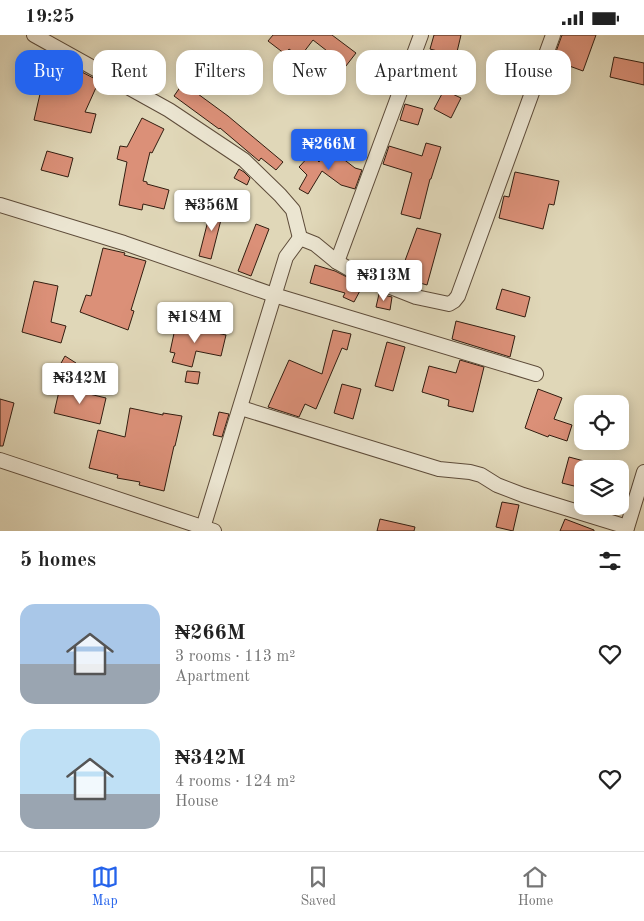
<!DOCTYPE html>
<html lang="en">
<head>
<meta charset="utf-8">
<style>
  body { margin:0; font-family:"Old Standard TT",serif; background:#f2f2f2; color:#222; height:100vh; display:flex; flex-direction:column; font-size:19px; white-space:nowrap }
  * { box-sizing:border-box; margin:0 }
  p { font-size:16px; color:#767676 }
  .icon { flex:none; width:28px; height:28px; fill:none; stroke:currentColor; stroke-width:2; stroke-linecap:round; stroke-linejoin:round }
  .map { position:relative; height:496px; overflow:hidden }
  .panel { display:flex; flex-direction:column; background:#fff; flex:1 }
  .panel>* { flex:none }
  .top-card { position:absolute; left:15px; top:15px; width:615px; height:45px; display:flex; gap:10px }
  .controls { position:absolute; left:574px; top:360px; display:grid; gap:10px }
  .controls a { display:grid; place-items:center; width:55px; height:55px; border-radius:10px; background:#fff; box-shadow:0 2px 12px #0003; font-size:25px }
  .price { position:absolute; translate:-50% -42px; padding:0 11px; border-radius:5px; background:#fff; color:#222; font-size:16px; line-height:32px; filter:drop-shadow(0 1px 2px #0008) }
  .price::after { content:''; position:absolute; left:50%; top:30px; width:15px; height:11px; margin-left:-8px; background:inherit; clip-path:polygon(0 0,100% 0,50% 100%) }
  .price.active { background:#2563eb; color:#fff }
  ul { padding:0; list-style:none }
  li { display:flex; align-items:center; gap:15px; height:125px; padding:0 20px }
  li span { display:grid; place-items:center; flex:none; width:140px; height:100px; border-radius:15px; color:#555 }
  li>.icon { margin-inline-start:auto }
  span .icon { width:60px; height:60px; fill:#fffc; stroke-width:1 }
  li b { font-size:21px }
  h2 { display:flex; justify-content:space-between; align-items:center; height:60px; padding:0 20px; font-size:21px }
  .chip { padding:0 18px; border-radius:15px; background:#fff; box-shadow:0 2px 12px #0003; font-size:18px; line-height:45px }
  .chip.active { background:#2563eb; color:#fff }
  .status { display:flex; justify-content:space-between; align-items:center; height:35px; padding:0 25px; background:#fff; direction:ltr }
  .status svg { height:14px; fill:currentColor }
  .tab-bar { display:flex; justify-content:space-around; align-items:center; height:70px; border-top:1px solid #e0e0e0; background:#fff; font-size:14px; color:#767676 }
  .tab-bar a { display:grid; justify-items:center; gap:2px }
  .tab-bar .active { color:#2563eb }
  .map>svg:first-child { display:block }
  .building { fill:#db9078; stroke:#321d10 }
  .lines { fill:none; stroke-linecap:round; stroke-linejoin:round }
  .minor-casing { stroke:#5e4c3a; stroke-width:16 }
  .minor { stroke:#ebe5d1; stroke-width:14 }
</style>
</head>
<body>
<div class="status"><b>19:25</b><svg viewBox="0 0 49 12"><path d="M0 12V9h3v3zM5 12V6h3v6zM10 12V3h3v9zM15 12V0h3v12zM26 1h20v11H26zM47 4h2v5h-2z"/></svg></div>
<div class="map">
<svg width="644" height="496" viewBox="0 0 644 496">
  <rect width="100%" height="100%" fill="#e0d7b8"/>
  <filter id="stains"><feTurbulence type="fractalNoise" baseFrequency=".004" numOctaves="4"/><feColorMatrix values="0 0 0 0 .2 0 0 0 0 .09 0 0 0 0 .02 0 0 0 .5 -.17"/></filter>
  <radialGradient id="worn" r=".72"><stop offset=".6" stop-color="#630" stop-opacity="0"/><stop offset="1" stop-color="#630" stop-opacity=".3"/></radialGradient>
  <g class="building">
    <path d="M 273,0 L 332,0 L 356,18 L 332,49 L 317,38 L 331,19 L 313,5 L 300,22 L 289,14 L 285,19 L 268,6 Z"/>
    <path d="M 434,0 L 461,0 L 456,21 L 430,14 Z"/>
    <path d="M 562,0 L 596,0 L 583,36 L 553,25 Z"/>
    <path d="M 495,18 L 524,28 L 519,41 L 490,31 Z"/>
    <path d="M 614,22 L 644,28 L 644,50 L 610,42 Z"/>
    <path d="M 45,23 L 80,36 L 99,46 L 85,77 L 96,79 L 91,98 L 34,85 L 43,46 L 37,44 Z"/>
    <path d="M 183,48 L 228,81 L 283,127 L 276,135 L 261,123 L 259,126 L 220,93 L 219,94 L 174,61 Z"/>
    <path d="M 444,55 L 461,63 L 451,83 L 434,74 Z"/>
    <path d="M 405,69 L 423,74 L 418,90 L 400,85 Z"/>
    <path d="M 142,83 L 164,94 L 152,118 L 150,117 L 143,146 L 147,147 L 147,149 L 169,155 L 164,174 L 143,169 L 142,175 L 119,170 L 127,127 L 117,124 L 120,111 L 127,112 Z"/>
    <path d="M 426,108 L 441,112 L 431,144 L 430,144 L 420,184 L 401,179 L 412,138 L 383,129 L 389,111 L 422,121 Z"/>
    <path d="M 329,113 L 355,133 L 362,135 L 355,154 L 341,150 L 322,136 L 308,159 L 299,154 L 307,140 L 299,132 L 311,119 L 319,127 Z"/>
    <path d="M 47,116 L 73,123 L 68,142 L 41,135 Z"/>
    <path d="M 239,134 L 244,137 L 250,143 L 247,150 L 234,143 Z"/>
    <path d="M 515,137 L 559,146 L 554,170 L 549,169 L 543,194 L 499,183 L 504,161 L 509,162 Z"/>
    <path d="M 212,170 L 224,173 L 211,224 L 199,221 Z"/>
    <path d="M 256,189 L 269,194 L 251,241 L 238,236 Z"/>
    <path d="M 417,193 L 441,199 L 427,250 L 399,242 Z"/>
    <path d="M 103,213 L 125,218 L 124,220 L 146,226 L 131,275 L 134,276 L 128,295 L 80,277 L 86,260 L 91,261 Z"/>
    <path d="M 315,230 L 335,236 L 363,250 L 354,267 L 343,262 L 345,258 L 310,248 Z"/>
    <path d="M 34,246 L 58,251 L 51,287 L 66,291 L 61,308 L 22,297 Z"/>
    <path d="M 502,254 L 530,262 L 525,282 L 496,274 Z"/>
    <path d="M 379,259 L 392,262 L 390,275 L 376,272 Z"/>
    <path d="M 456,286 L 515,301 L 510,322 L 452,304 Z"/>
    <path d="M 176,289 L 226,300 L 221,321 L 196,316 L 192,332 L 172,327 L 175,318 L 170,317 Z"/>
    <path d="M 333,295 L 351,299 L 347,315 L 342,313 L 316,374 L 305,369 L 299,382 L 268,372 L 289,325 L 322,339 Z"/>
    <path d="M 387,307 L 405,312 L 393,356 L 375,351 Z"/>
    <path d="M 65,321 L 76,328 L 71,337 L 60,330 Z"/>
    <path d="M 460,325 L 484,332 L 473,377 L 448,371 L 449,365 L 422,357 L 429,331 L 456,338 Z"/>
    <path d="M 187,336 L 200,337 L 198,349 L 185,347 Z"/>
    <path d="M 342,349 L 361,354 L 353,384 L 334,378 Z"/>
    <path d="M 60,352 L 106,363 L 100,389 L 54,378 Z"/>
    <path d="M 538,354 L 562,363 L 554,384 L 572,390 L 567,406 L 549,400 L 548,402 L 525,393 Z"/>
    <path d="M 0,364 L 14,368 L 3,411 L 0,411 Z"/>
    <path d="M 130,373 L 163,380 L 163,378 L 182,381 L 175,411 L 174,411 L 164,456 L 139,450 L 140,447 L 117,443 L 118,440 L 89,433 L 98,395 L 125,402 Z"/>
    <path d="M 219,377 L 229,379 L 222,402 L 213,400 Z"/>
    <path d="M 569,422 L 584,426 L 578,452 L 562,448 Z"/>
    <path d="M 502,467 L 519,470 L 513,496 L 496,492 Z"/>
    <path d="M 380,484 L 415,492 L 414,496 L 377,496 Z"/>
    <path d="M 565,484 L 594,495 L 594,496 L 560,496 Z"/>
  </g>
  <g class="lines">
    <g class="minor-casing">
      <g id="minor">
        <path d="M 34,0 L 169,75 L 244,125 L 280,160 L 293,175 L 300,203"/>
        <path d="M 0,170 L 124,208 L 274,260 L 536,339"/>
        <path d="M 300,203 L 315,209 L 337,227 L 358,239 L 416,262 L 449,269 L 454,266 L 458,261 L 553,0"/>
        <path d="M 337,227 L 421,0"/>
        <path d="M 241,373 L 439,434 L 470,437 L 481,440 L 497,450 L 523,460 L 627,492"/>
        <path d="M 0,425 L 214,496"/>
        <path d="M 202,496 L 286,222 L 300,203"/>
        <path d="M 626,496 L 644,437"/>
      </g>
    </g>
    <use href="#minor" class="minor"/>
  </g>
  <rect width="100%" height="100%" filter="url(#stains)"/>
  <rect width="100%" height="100%" fill="url(#worn)"/>
</svg>
<div class="controls">
<a><svg class="icon" aria-label="locate" viewBox="0 0 24 24"><circle cx="12" cy="12" r="6"/><path d="M12 2v4M12 18v4M2 12h4M18 12h4"/></svg></a>
<a><svg class="icon" aria-label="layers" viewBox="0 0 24 24"><path d="M12 4l9 5-9 5-9-5zM3 14l9 5 9-5"/></svg></a>
</div>
<b class="price active" style="left:329px;top:136px">₦266M</b>
<b class="price" style="left:212px;top:197px">₦356M</b>
<b class="price" style="left:384px;top:267px">₦313M</b>
<b class="price" style="left:195px;top:309px">₦184M</b>
<b class="price" style="left:80px;top:370px">₦342M</b>
<div class="top-card">
<a class="chip active">Buy</a>
<a class="chip">Rent</a>
<a class="chip">Filters</a>
<a class="chip">New</a>
<a class="chip">Apartment</a>
<a class="chip">House</a>
</div>
</div>
<section class="panel">
<h2>5 homes<svg class="icon" aria-label="filters" viewBox="0 0 24 24"><path d="M4 7h16M4 17h16"/><circle cx="9" cy="7" r="2"/><circle cx="15" cy="17" r="2"/></svg></h2>
<ul>
<li><span style="background:linear-gradient(#a9c7e8 60%,#9aa5b1 0)"><svg class="icon" aria-label="home" viewBox="0 0 24 24"><path d="M3 11l9-7 9 7M6 9v11h12V9"/></svg></span><div><b>₦266M</b><p>3 rooms · 113 m²</p><p>Apartment</p></div><svg class="icon" aria-label="heart" viewBox="0 0 24 24"><path d="M12 20l-8-8c-3-5 5-10 8-4 3-6 11-1 8 4z"/></svg></li>
<li><span style="background:linear-gradient(#bfe0f5 65%,#9aa5b1 0)"><svg class="icon" aria-label="home" viewBox="0 0 24 24"><path d="M3 11l9-7 9 7M6 9v11h12V9"/></svg></span><div><b>₦342M</b><p>4 rooms · 124 m²</p><p>House</p></div><svg class="icon" aria-label="heart" viewBox="0 0 24 24"><path d="M12 20l-8-8c-3-5 5-10 8-4 3-6 11-1 8 4z"/></svg></li>
</ul>
</section>
<nav class="tab-bar">
<a class="active"><svg class="icon" aria-label="map" viewBox="0 0 24 24"><path d="M3 6l6-2 6 2 6-2v14l-6 2-6-2-6 2zM9 4v14M15 6v14"/></svg>Map</a>
<a><svg class="icon" aria-label="saved" viewBox="0 0 24 24"><path d="M7 4h10v16l-5-4-5 4z"/></svg>Saved</a>
<a><svg class="icon" aria-label="home" viewBox="0 0 24 24"><path d="M3 11l9-7 9 7M6 9v11h12V9"/></svg>Home</a>
</nav>
</body>
</html>
